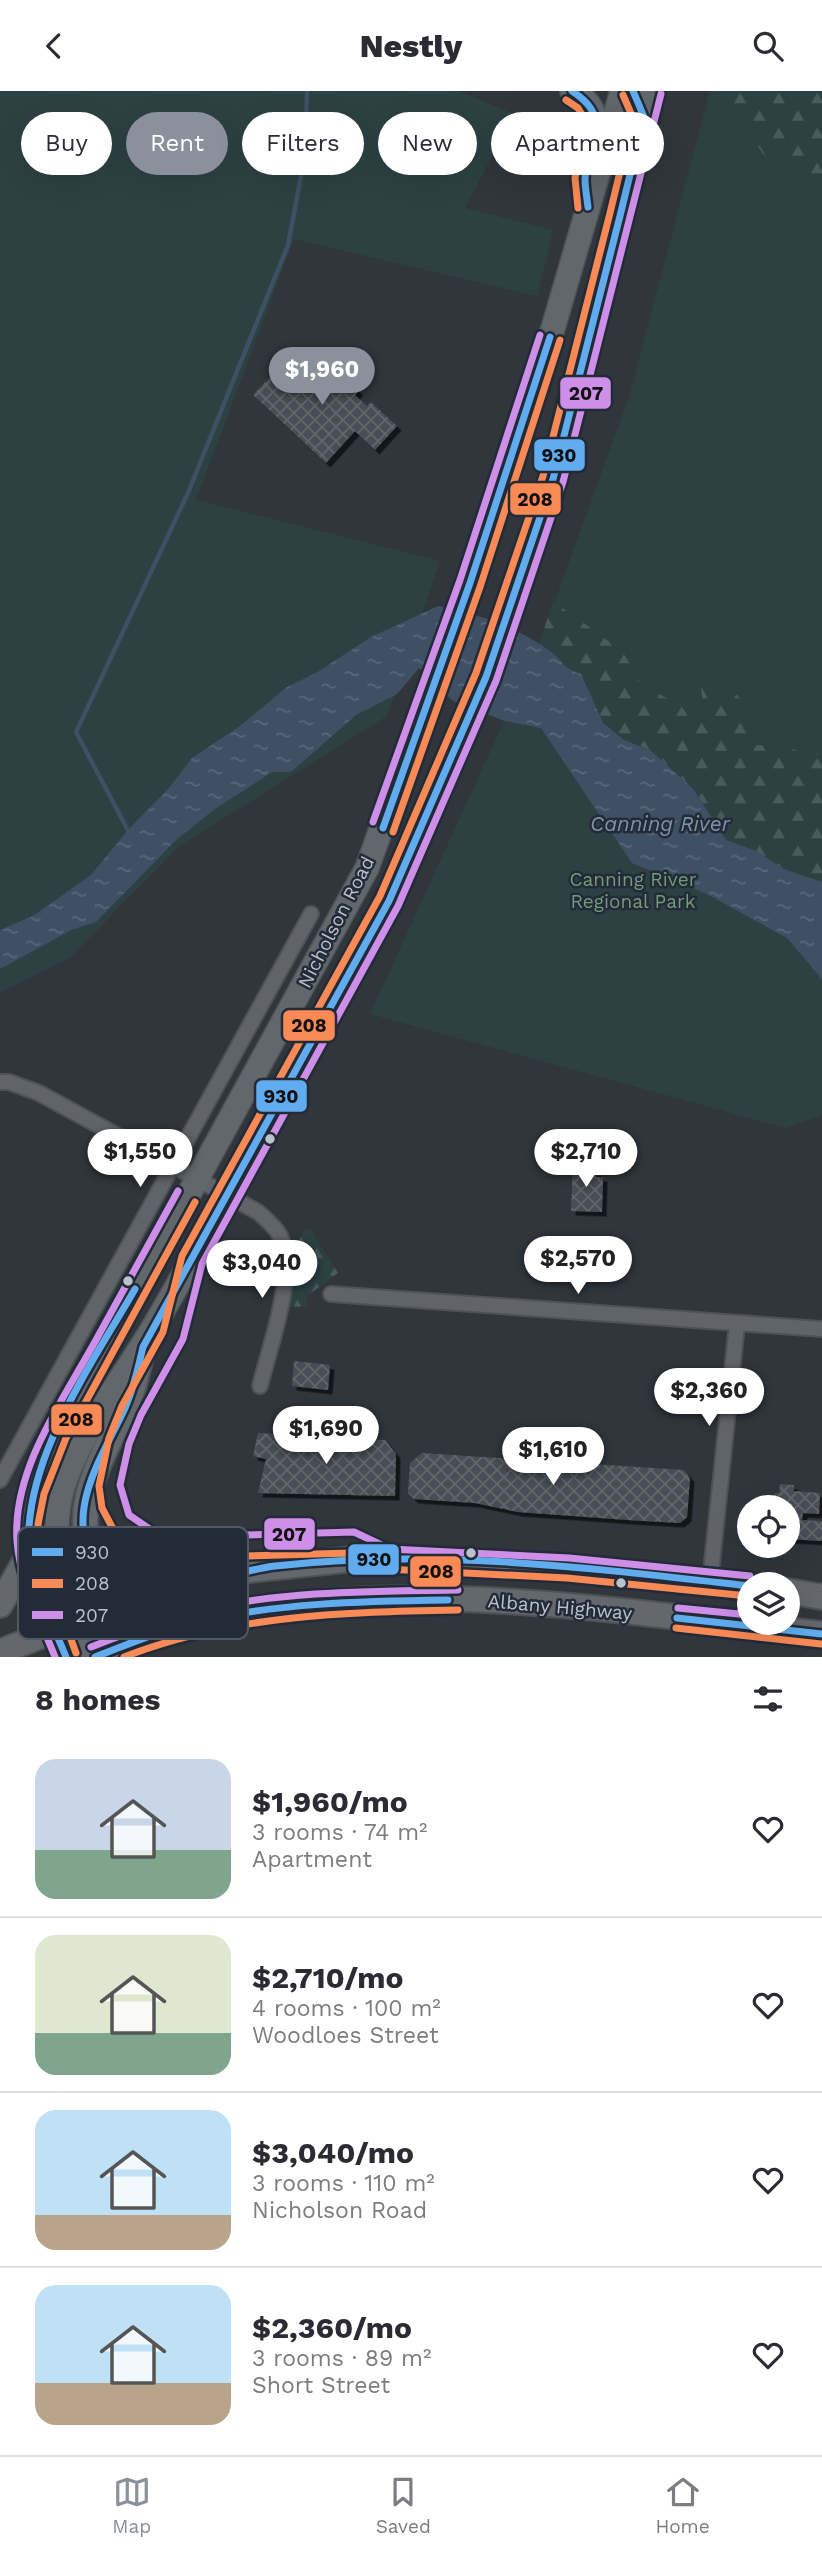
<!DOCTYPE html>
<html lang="en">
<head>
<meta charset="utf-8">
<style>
  body { margin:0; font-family:"Work Sans",sans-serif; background:#f7f7f7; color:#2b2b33; height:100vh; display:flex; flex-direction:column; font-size:26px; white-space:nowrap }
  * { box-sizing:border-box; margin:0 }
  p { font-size:23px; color:#7c7c81 }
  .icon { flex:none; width:38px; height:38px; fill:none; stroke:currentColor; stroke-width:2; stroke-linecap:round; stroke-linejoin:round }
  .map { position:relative; height:1566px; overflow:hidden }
  .side { display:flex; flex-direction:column; background:#fff; flex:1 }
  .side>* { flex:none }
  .top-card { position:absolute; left:21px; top:21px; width:780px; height:63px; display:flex; gap:14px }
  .fabs { position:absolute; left:737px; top:1404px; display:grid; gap:14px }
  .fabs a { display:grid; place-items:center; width:63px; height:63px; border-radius:50%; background:#fff; box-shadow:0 7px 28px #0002; font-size:35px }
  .price { position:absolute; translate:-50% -60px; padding:0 16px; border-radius:24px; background:#fff; color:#222; font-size:23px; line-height:46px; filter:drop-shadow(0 2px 4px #0008) }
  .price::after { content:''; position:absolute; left:50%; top:42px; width:21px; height:16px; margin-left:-10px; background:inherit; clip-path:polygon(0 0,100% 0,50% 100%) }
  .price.selected { background:#8a919a; color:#fff }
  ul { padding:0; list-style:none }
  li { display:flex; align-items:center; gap:21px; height:175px; padding:0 35px }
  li+li { border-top:2px solid #e1e1e2 }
  li span { display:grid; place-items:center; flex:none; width:196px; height:140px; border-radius:21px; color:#555 }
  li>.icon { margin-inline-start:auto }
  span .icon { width:84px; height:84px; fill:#fffc; stroke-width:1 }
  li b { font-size:30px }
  h2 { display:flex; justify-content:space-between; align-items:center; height:84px; padding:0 35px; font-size:30px }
  .chip { padding:0 24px; border-radius:32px; background:#fff; box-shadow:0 7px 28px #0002; font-size:24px; line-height:63px }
  .chip.selected { background:#8a919a; color:#fff }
  header { display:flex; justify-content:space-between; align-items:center; height:91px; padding:0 35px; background:#fff; font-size:32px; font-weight:800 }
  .tabs { display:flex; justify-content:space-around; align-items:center; height:98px; border-top:2px solid #e1e1e2; background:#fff; font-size:19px; color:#7c7c81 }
  .tabs a { display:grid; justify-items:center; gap:4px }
  .tabs .selected { color:#8a919a }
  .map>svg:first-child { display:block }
  .green { fill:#2d4143 }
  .forest { fill:url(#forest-firs) }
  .water { fill:url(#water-ripples) }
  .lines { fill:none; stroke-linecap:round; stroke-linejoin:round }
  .stream { stroke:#3f5065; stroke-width:4.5 }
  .building { fill:url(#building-cross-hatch); filter:url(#shadow) }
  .minor-casing { stroke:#4e5257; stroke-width:18 }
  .primary-casing { stroke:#4d5259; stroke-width:26 }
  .trunk-casing { stroke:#4c5257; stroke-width:28 }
  .minor { stroke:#60646a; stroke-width:14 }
  .primary { stroke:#62676c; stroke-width:23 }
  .trunk { stroke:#64676b; stroke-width:24 }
  .bus-1-casing { stroke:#222b37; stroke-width:12 }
  .bus-2-casing { stroke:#222b37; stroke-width:12 }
  .bus-3-casing { stroke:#222b37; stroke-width:12 }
  .bus-1 { stroke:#60acee; stroke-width:7 }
  .bus-2 { stroke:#f98a56; stroke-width:7 }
  .bus-3 { stroke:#ce8fe9; stroke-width:7 }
  .bus-dot { fill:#bbc2cc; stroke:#222b37; stroke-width:2.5 }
  .labels { text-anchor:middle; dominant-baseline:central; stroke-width:5; stroke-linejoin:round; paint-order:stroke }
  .park-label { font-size:19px; fill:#749b7c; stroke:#222b37 }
  .street-label { font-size:19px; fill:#bbc2cc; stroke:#222b37 }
  .water-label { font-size:21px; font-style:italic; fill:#7e93ab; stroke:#222b37 }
  .key { fill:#222b37; stroke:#505864; stroke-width:2 }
  .key-label { font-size:19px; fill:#bbc2cc }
  .line-badge { stroke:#222b37; stroke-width:2.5 }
  .pale-badge-label { font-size:19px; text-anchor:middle; font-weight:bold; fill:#111 }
</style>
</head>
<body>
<header><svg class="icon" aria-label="back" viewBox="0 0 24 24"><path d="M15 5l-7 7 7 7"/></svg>Nestly<svg class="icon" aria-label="search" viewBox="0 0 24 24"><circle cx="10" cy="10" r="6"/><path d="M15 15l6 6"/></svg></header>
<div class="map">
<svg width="822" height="1566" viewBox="0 0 822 1566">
  <defs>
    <pattern id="forest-firs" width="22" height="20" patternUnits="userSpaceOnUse" patternTransform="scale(1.75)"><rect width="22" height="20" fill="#2d4143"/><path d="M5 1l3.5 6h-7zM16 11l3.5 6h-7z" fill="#4a5b5d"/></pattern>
    <pattern id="water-ripples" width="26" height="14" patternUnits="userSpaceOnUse" patternTransform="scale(1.75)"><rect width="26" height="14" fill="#3f5065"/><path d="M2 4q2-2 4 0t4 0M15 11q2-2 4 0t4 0" fill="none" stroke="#59687a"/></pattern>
    <pattern id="building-cross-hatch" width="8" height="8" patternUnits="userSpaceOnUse" patternTransform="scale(1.75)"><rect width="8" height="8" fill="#494e54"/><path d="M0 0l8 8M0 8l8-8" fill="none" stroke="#61666b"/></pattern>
    <filter id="shadow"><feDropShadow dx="4.5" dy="4.5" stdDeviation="0" flood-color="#0009"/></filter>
  </defs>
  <rect width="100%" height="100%" fill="#30363c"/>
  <g class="green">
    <path d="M 0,0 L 459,0 L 514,23 L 465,117 L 553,139 L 537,205 L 294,148 L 196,409 L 440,470 L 387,625 L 178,756 L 70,867 L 0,902 Z"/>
    <path d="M 710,0 L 822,0 L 822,1024 L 786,1037 L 370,923 L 539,554 L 629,306 Z"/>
  </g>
  <g class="forest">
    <path d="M 710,0 L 822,0 L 822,95 L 808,80 L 764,64 L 738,29 L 707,9 Z"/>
    <path d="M 553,510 L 622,560 L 641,592 L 682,616 L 692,632 L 703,616 L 701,596 L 713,588 C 745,607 756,616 749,654 L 785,655 L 822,670 L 822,791 L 784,778 L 756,760 L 726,749 L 693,698 L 650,659 L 613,643 L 603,632 L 581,583 C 559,576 558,565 539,554 Z"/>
    <path d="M 305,1138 L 311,1139 L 338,1182 L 307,1205 L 307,1216 L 285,1215 C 292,1189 291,1162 305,1138 Z"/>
  </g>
  <path class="water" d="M 438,515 C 475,522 520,537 551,561 C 566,572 560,576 581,583 L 603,632 L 624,649 L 650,659 L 693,698 L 726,749 L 756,760 L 784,778 L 822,791 L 822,888 L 787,847 L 707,803 L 632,772 L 541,637 L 505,630 L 453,610 L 419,577 L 397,603 L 356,624 L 291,681 L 272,681 L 215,718 L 176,749 L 96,831 L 71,839 L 0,878 L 0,839 L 33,825 L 91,784 L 128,739 L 169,697 L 192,667 L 240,635 L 287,596 L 316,582 L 371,546 Z"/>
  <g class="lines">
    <path class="stream" d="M 131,745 L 76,641 L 188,402 L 288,154 L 305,64 L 307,0"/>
  </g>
  <g class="building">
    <path d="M 318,263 L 359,300 L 355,304 L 367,315 L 371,311 L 397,335 L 375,359 L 355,340 L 326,372 L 253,304 L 286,269 L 291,273 L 299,264 L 309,273 Z"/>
    <path d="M 573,1071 L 588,1071 L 588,1080 L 597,1080 L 596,1086 L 603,1086 L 602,1121 L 571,1120 Z"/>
    <path d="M 294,1270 L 330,1274 L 328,1299 L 292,1295 Z"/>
    <path d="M 258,1342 L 385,1349 L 396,1363 L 395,1405 L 258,1402 L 266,1368 L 253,1365 Z"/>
    <path d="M 422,1362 L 684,1379 L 690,1387 L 687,1426 L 680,1432 L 628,1429 L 518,1421 L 475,1412 L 414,1408 L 408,1402 L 410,1372 Z"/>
    <path d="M 780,1393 L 794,1394 L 794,1400 L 820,1402 L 819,1423 L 803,1422 L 802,1429 L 822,1430 L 822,1450 L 788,1448 L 788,1416 L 774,1416 L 775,1402 L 779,1402 Z"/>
  </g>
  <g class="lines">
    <g class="minor-casing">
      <g id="minor">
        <path d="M 0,991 L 9,991 L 39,1002 L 258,1121 C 266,1128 275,1135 280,1145 C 298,1180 269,1257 260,1295"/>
        <path d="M 331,1203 L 822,1238"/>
        <path d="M 0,1389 L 311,823"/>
        <path d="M 710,1491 L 737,1233"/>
      </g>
    </g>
    <g class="primary-casing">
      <g id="primary">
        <path d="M 572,0 C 598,13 599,35 593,61"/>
        <path d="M 66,1566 L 29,1463 L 31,1414 L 42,1372 L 367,777 L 470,492 L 540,282 L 622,0"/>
        <path d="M 92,1566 C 71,1509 44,1455 64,1393 C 85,1331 130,1279 161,1223 C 219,1122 276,1019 330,916 C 349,881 370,847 388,811 C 456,677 510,533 553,390 C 591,261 615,129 651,0"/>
      </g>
    </g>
    <g class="trunk-casing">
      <g id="trunk">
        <path d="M 143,1256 C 140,1269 137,1284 133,1297 C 113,1353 63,1413 96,1473 C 110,1496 130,1500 156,1496"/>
        <path d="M 788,1500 L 822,1506"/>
        <path d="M 0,1514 L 29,1463"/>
        <path d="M 0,1561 L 109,1518 L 239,1480 L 363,1467 L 568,1477 L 749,1495"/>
        <path d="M 95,1566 C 153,1544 212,1524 273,1516 C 455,1492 641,1523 822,1543"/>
      </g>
    </g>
    <use href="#minor" class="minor"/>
    <use href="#primary" class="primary"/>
    <use href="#trunk" class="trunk"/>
    <g class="bus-1-casing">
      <g id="bus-1">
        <path d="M 572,0 C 615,28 587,50 585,88 C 585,97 587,107 588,116"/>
        <path d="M 633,0 L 644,26 L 620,125 L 553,388 L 486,586 L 389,810 L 143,1256 C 138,1277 134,1297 125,1317 C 105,1361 66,1416 91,1465 C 123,1530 221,1481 275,1475 C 433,1457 592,1477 749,1495"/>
        <path d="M 383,737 L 470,492 L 550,246"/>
        <path d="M 677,1527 L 822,1543"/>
        <path d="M 66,1566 C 53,1533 32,1497 29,1461 C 22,1370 92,1273 135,1198"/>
        <path d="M 95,1566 C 127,1554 158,1540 191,1532 C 275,1512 362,1510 448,1509"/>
      </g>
    </g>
    <g class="bus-2-casing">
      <g id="bus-2">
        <path d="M 623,4 L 633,27 L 610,122 L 543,385 L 476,582 L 380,805 L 182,1165 L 163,1241 L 122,1315 L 109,1347 L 99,1395 L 102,1417 L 112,1436 L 129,1452 L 149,1461 L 208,1466 L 351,1462 L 385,1478 L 567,1487 L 748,1505"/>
        <path d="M 566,9 L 578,17 L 586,30 L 575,87 L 578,117"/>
        <path d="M 393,741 L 480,496 L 560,249"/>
        <path d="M 676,1537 L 821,1553"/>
        <path d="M 76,1562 L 39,1461 L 38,1433 L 44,1403 L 66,1347 L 195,1111"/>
        <path d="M 124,1566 C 232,1524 344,1521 458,1519"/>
      </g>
    </g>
    <g class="bus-3-casing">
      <g id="bus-3">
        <path d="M 661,3 L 563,391 L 496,590 L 398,815 L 202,1173 L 183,1248 L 141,1324 L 129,1353 L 120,1394 L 129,1424 L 154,1441 L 208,1445 L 354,1441 L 390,1458 L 569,1467 L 750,1485"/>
        <path d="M 373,731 L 460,489 L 540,244"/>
        <path d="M 678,1517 L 749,1524"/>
        <path d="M 91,1556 C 123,1544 154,1531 187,1522 C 275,1500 367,1500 458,1499"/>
        <path d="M 55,1566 C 40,1528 20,1491 17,1450 C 12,1379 63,1309 96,1249 C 123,1200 150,1150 178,1100"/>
      </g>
    </g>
    <use href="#bus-1" class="bus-1"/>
    <use href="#bus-2" class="bus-2"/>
    <use href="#bus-3" class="bus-3"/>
  </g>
  <g class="bus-dot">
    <circle cx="270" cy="1048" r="6"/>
    <circle cx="128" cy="1190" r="6"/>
    <circle cx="471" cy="1462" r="6"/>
    <circle cx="621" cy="1492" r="6"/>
  </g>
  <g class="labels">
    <g class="park-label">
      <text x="633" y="788">Canning River<tspan x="633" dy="22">Regional Park</tspan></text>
    </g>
    <g class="street-label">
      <text transform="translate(336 831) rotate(-63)">Nicholson Road</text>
      <text transform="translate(560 1516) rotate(5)">Albany Highway</text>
    </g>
    <g class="water-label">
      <text x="660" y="732">Canning River</text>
    </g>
  </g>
  <rect x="18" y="1436" width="230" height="112" rx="10" class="key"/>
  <rect x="32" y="1457" width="31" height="8" fill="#60acee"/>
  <rect x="32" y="1488" width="31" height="9" fill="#f98a56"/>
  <rect x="32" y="1520" width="31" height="8" fill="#ce8fe9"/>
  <g class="key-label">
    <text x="75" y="1468">930</text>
    <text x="75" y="1499">208</text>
    <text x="75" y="1531">207</text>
  </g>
  <g class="line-badge">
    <rect x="559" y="285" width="53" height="34" rx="7" fill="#ce8fe9"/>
    <rect x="533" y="347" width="53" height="34" rx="7" fill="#60acee"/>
    <rect x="509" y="391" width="53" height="34" rx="7" fill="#f98a56"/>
    <rect x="282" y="918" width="54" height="33" rx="7" fill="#f98a56"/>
    <rect x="255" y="988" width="53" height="34" rx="7" fill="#60acee"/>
    <rect x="50" y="1312" width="53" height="33" rx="7" fill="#f98a56"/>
    <rect x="263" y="1426" width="53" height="34" rx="7" fill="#ce8fe9"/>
    <rect x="347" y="1452" width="53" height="33" rx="7" fill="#60acee"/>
    <rect x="409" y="1464" width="53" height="33" rx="7" fill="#f98a56"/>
  </g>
  <g class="pale-badge-label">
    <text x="586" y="309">207</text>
    <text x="559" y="371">930</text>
    <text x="535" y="415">208</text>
    <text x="309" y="941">208</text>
    <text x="281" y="1012">930</text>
    <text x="76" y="1335">208</text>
    <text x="289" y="1450">207</text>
    <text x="374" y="1475">930</text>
    <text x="436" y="1487">208</text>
  </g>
</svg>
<div class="fabs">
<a><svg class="icon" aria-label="locate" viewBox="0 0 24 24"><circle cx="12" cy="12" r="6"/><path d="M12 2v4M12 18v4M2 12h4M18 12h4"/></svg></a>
<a><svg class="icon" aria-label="layers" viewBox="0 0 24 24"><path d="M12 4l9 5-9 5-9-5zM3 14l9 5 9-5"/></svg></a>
</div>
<b class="price selected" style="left:322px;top:316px">$1,960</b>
<b class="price" style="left:140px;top:1098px">$1,550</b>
<b class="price" style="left:586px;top:1098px">$2,710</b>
<b class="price" style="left:578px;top:1205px">$2,570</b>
<b class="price" style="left:262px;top:1209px">$3,040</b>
<b class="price" style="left:709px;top:1337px">$2,360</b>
<b class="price" style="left:326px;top:1375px">$1,690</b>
<b class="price" style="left:553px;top:1396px">$1,610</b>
<div class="top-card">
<a class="chip">Buy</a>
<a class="chip selected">Rent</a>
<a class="chip">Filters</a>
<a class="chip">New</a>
<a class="chip">Apartment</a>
</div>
</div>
<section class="side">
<h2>8 homes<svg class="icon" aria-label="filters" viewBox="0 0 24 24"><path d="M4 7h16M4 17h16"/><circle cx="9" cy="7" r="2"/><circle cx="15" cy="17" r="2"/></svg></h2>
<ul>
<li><span style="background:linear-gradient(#c9d6e8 65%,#7fa58c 0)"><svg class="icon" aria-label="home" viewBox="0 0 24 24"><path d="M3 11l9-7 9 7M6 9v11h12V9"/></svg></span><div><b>$1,960/mo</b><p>3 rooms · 74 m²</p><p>Apartment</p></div><svg class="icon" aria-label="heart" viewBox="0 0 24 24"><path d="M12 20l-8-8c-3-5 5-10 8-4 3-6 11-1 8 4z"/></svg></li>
<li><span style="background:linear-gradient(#dfe7d0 70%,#7fa58c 0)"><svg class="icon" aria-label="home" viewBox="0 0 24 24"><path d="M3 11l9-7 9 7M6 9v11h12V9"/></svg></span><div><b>$2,710/mo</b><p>4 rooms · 100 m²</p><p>Woodloes Street</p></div><svg class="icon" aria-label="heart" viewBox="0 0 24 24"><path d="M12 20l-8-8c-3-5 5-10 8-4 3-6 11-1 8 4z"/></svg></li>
<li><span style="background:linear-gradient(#bfe0f5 75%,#b9a48a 0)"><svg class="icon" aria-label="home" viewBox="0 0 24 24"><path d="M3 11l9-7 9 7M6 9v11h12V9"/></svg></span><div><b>$3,040/mo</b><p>3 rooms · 110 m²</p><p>Nicholson Road</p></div><svg class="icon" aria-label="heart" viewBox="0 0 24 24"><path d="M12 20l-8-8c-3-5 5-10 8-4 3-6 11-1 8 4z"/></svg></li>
<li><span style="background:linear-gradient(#bfe0f5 70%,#b9a48a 0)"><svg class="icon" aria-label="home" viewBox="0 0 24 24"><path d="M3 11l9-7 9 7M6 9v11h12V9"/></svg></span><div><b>$2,360/mo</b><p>3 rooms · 89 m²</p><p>Short Street</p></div><svg class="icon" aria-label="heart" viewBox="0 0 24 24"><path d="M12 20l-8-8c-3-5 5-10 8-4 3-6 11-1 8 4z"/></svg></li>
</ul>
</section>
<nav class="tabs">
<a class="selected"><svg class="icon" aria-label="map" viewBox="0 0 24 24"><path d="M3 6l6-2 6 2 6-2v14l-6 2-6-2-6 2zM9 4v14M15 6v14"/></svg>Map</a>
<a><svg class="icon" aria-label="saved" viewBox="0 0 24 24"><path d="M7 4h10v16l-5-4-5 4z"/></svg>Saved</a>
<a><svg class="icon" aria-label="home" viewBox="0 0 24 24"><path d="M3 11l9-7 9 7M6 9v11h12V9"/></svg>Home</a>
</nav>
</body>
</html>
